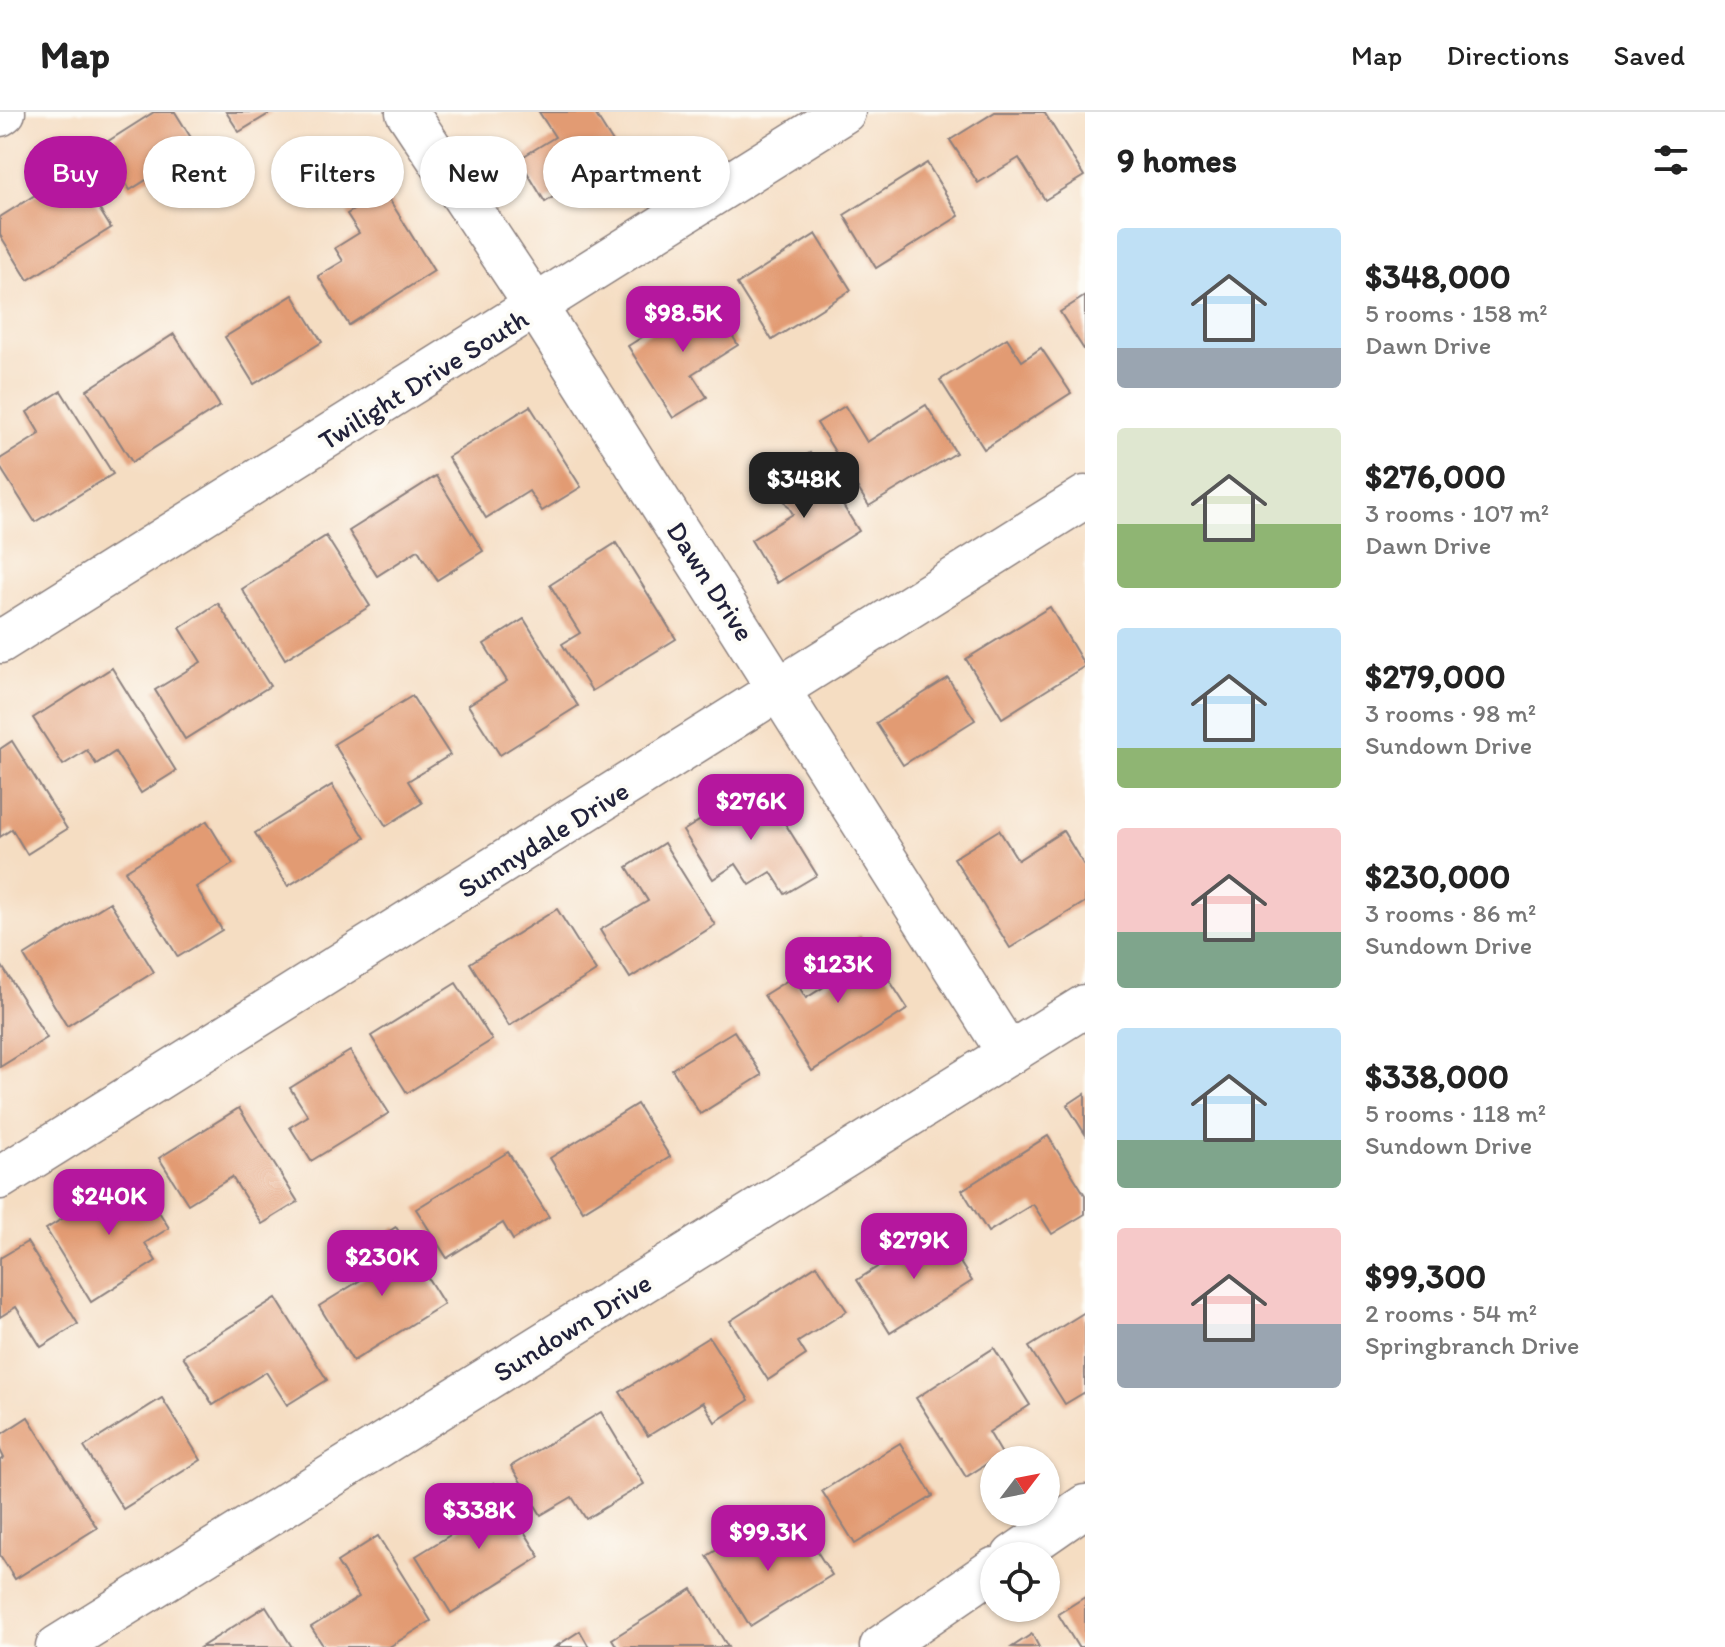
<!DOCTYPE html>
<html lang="en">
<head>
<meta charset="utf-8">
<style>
  body { margin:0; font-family:Itim,sans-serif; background:#f2f2f2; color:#222; height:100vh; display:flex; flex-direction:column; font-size:30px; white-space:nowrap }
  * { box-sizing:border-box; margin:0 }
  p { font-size:26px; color:#767676 }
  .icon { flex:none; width:44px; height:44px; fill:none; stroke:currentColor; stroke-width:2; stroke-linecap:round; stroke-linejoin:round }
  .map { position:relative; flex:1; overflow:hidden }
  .details { display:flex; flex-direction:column; background:#fff; width:640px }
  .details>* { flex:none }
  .top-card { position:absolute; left:24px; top:24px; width:760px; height:72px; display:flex; gap:16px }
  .needle { width:52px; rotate:58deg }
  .buttons { position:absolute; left:980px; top:1334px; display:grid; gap:16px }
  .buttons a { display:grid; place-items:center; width:80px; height:80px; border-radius:50%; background:#fff; box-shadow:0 2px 6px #0004; font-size:40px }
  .price { position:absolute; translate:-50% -68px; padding:0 18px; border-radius:16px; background:#b5179e; color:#fff; font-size:26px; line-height:52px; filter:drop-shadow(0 2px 4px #0008) }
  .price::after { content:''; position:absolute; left:50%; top:48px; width:24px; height:18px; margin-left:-12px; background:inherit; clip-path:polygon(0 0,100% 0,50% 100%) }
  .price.selected { background:#222; color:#fff }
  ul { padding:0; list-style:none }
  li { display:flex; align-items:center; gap:24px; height:200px; padding:0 32px }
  li span { display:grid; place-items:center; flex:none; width:224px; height:160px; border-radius:8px; color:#555 }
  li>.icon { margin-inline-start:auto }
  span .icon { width:96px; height:96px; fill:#fffc; stroke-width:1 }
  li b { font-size:34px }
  h2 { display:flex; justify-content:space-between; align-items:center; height:96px; padding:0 32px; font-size:34px }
  .chip { padding:0 28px; border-radius:36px; background:#fff; box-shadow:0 2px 6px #0004; font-size:28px; line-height:72px }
  .chip.selected { background:#b5179e; color:#fff }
  header { display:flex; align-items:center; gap:48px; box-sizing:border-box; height:112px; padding:0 40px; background:#fff; border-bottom:2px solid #e0e0e0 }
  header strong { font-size:38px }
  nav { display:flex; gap:44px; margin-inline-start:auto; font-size:28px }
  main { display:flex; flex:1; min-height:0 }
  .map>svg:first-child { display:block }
  .building { fill:#e29b73 }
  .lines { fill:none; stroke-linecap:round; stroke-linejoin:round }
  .minor-casing { stroke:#8c807e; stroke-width:45 }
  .minor { stroke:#fff; stroke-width:42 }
  .labels { text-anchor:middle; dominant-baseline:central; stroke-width:8; stroke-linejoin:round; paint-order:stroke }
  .street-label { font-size:28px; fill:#22223b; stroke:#fdfcf7 }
</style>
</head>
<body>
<header>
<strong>Map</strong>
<nav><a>Map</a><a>Directions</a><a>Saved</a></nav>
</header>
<main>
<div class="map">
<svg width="1085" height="1535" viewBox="0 0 1085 1535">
  <rect width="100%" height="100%" fill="#fdfcf7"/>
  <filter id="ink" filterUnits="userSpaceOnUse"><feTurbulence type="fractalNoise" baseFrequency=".0125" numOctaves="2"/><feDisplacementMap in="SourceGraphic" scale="16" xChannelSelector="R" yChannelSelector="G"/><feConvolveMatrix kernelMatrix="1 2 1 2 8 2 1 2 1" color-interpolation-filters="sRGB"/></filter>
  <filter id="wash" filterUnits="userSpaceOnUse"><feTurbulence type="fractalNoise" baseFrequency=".006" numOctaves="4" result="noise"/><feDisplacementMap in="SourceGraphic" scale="32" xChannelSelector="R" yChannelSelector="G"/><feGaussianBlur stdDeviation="1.8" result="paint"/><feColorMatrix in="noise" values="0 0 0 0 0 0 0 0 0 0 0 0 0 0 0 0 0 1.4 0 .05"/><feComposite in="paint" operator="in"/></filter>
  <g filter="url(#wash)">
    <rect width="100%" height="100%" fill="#f5ddc2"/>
    <g id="blocks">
      <g class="building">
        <path d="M 154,0 L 175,0 L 213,61 L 182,79 L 167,55 L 130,78 L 102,33 Z"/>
        <path d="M 226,0 L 272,0 L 239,20 Z"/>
        <path d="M 539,0 L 594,0 L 621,43 L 545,90 L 519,47 L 555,25 Z"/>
        <path d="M 995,0 L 1044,0 L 1084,64 L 1045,88 L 1019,46 L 978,71 L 950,28 Z"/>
        <path d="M 927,51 L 959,104 L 876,156 L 844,103 Z"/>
        <path d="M 75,58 L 111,116 L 28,168 L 0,123 L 0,105 Z"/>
        <path d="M 384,79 L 434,159 L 349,213 L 318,164 L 343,149 L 335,136 L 359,121 L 347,102 Z"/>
        <path d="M 816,122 L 851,178 L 772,228 L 737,172 Z"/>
        <path d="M 293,183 L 322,230 L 254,272 L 225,225 Z"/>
        <path d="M 708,184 L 738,233 L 692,262 L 707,285 L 673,306 L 628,234 Z"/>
        <path d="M 1085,184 L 1085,239 L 1060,200 Z"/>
        <path d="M 174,222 L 220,294 L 132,350 L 87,278 Z"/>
        <path d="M 1007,226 L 1022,249 L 1041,236 L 1071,281 L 984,337 L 940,268 Z"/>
        <path d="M 61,279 L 113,362 L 35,410 L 0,355 L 0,347 L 40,322 L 27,300 Z"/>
        <path d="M 926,293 L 956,341 L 869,394 L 817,311 L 845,294 L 867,330 Z"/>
        <path d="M 530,294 L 581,375 L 542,399 L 529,379 L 486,406 L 448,345 Z"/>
        <path d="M 810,341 L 859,419 L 777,471 L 751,428 L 793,402 L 770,366 Z"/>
        <path d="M 436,364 L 483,439 L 437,468 L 418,438 L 377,464 L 349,419 Z"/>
        <path d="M 326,424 L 370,494 L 285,547 L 242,477 Z"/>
        <path d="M 616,431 L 676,527 L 592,579 L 562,532 L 580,521 L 550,473 Z"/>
        <path d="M 218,491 L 270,574 L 185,627 L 155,578 L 201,550 L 180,516 Z"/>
        <path d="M 1050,495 L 1085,554 L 1002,606 L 966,547 Z"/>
        <path d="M 524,507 L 578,594 L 500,643 L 468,593 L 507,569 L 484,532 Z"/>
        <path d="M 112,556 L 176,659 L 141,681 L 115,640 L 96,652 L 87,638 L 63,653 L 33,606 Z"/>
        <path d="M 948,566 L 975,608 L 903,653 L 876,611 Z"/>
        <path d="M 412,584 L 450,643 L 408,669 L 422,691 L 386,714 L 334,632 Z"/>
        <path d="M 12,629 L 67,717 L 27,742 L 12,717 L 0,725 L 0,637 Z"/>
        <path d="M 760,671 L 817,763 L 785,782 L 771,760 L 750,773 L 736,752 L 713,767 L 683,719 Z"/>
        <path d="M 332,673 L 365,726 L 288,774 L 255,721 Z"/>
        <path d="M 207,709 L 233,752 L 196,775 L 222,818 L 178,845 L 125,759 Z"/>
        <path d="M 999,718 L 1018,748 L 1063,719 L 1085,755 L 1085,790 L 1010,836 L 954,746 Z"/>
        <path d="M 664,731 L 715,813 L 630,866 L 600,818 L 648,789 L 627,755 Z"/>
        <path d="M 110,790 L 154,860 L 67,914 L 24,844 Z"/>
        <path d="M 557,797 L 596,859 L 509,914 L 470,851 Z"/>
        <path d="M 860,823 L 908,897 L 812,959 L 764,883 L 793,865 L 806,886 L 838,866 L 825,846 Z"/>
        <path d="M 0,851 L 47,926 L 0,955 Z"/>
        <path d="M 456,871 L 492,928 L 407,981 L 371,924 Z"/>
        <path d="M 734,919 L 762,963 L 700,1002 L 672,957 Z"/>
        <path d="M 350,939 L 389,1001 L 311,1049 L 290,1015 L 308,1004 L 290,976 Z"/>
        <path d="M 1085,981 L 1085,1022 L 1067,993 Z"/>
        <path d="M 637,992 L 670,1045 L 583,1099 L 550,1046 Z"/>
        <path d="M 239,996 L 298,1090 L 262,1112 L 232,1065 L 188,1092 L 159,1046 Z"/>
        <path d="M 1048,1024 L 1085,1083 L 1085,1102 L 1052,1122 L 1033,1092 L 988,1120 L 962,1078 Z"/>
        <path d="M 508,1040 L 549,1105 L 513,1128 L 503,1111 L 447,1146 L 416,1097 Z"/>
        <path d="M 135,1061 L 169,1116 L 145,1131 L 156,1149 L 91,1190 L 46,1117 Z"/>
        <path d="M 396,1115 L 444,1192 L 353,1249 L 319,1194 L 380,1156 L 366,1134 Z"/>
        <path d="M 938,1116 L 972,1169 L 890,1221 L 857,1168 Z"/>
        <path d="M 27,1130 L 78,1212 L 41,1235 L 16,1195 L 0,1205 L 0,1146 Z"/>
        <path d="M 817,1153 L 847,1199 L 798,1230 L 806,1243 L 768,1268 L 730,1209 Z"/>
        <path d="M 276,1186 L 327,1268 L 287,1293 L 266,1260 L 213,1293 L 183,1244 Z"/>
        <path d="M 1085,1200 L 1085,1280 L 1065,1292 L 1029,1235 Z"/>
        <path d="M 709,1225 L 749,1288 L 715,1310 L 703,1290 L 648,1324 L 620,1280 Z"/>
        <path d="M 994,1236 L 1030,1293 L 989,1320 L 1002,1342 L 966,1365 L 916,1286 Z"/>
        <path d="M 162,1286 L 201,1348 L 123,1397 L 84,1335 Z"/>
        <path d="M 601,1300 L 644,1372 L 586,1407 L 572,1385 L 541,1403 L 511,1354 Z"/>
        <path d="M 28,1305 L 97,1416 L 15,1467 L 0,1443 L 0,1348 L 4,1346 L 0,1338 L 0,1323 Z"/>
        <path d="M 900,1331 L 933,1384 L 855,1432 L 822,1379 Z"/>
        <path d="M 494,1371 L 540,1445 L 451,1501 L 416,1444 L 473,1409 L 462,1391 Z"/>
        <path d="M 802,1416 L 832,1463 L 750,1514 L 707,1444 L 746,1420 L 760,1442 Z"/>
        <path d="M 378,1424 L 431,1509 L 389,1535 L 324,1535 L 311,1515 L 359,1485 L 337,1450 Z"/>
        <path d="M 692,1477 L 728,1535 L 617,1535 L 612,1527 Z"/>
        <path d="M 1085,1485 L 1085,1535 L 1078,1535 L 1058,1502 Z"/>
        <path d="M 266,1494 L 292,1535 L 201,1535 Z"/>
        <path d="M 580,1519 L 589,1535 L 555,1535 Z"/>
        <path d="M 1032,1522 L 1039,1535 L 1012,1535 Z"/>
      </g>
    </g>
  </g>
  <g filter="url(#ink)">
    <use href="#blocks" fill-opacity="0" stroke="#8c807e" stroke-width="2"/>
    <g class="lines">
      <g class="minor-casing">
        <g id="minor">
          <path d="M 407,0 L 537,196 L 1009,942"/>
          <path d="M 0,3 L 4,0"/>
          <path d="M 0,530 L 844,0"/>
          <path d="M 0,1066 L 1085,385"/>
          <path d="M 1013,1444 L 1085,1394"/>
          <path d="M 57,1535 L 1085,894"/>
          <path d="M 881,1535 L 994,1457"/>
        </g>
      </g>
      <use href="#minor" class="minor"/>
    </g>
  </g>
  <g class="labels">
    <g class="street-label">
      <text transform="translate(423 267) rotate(-32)">Twilight Drive South</text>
      <text transform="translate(711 469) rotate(57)">Dawn Drive</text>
      <text transform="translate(543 727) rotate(-32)">Sunnydale Drive</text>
      <text transform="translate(572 1215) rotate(-32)">Sundown Drive</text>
    </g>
  </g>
</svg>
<div class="buttons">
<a><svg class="needle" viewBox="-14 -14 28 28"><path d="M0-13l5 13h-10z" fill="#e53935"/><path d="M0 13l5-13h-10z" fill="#767676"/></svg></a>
<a><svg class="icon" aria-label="locate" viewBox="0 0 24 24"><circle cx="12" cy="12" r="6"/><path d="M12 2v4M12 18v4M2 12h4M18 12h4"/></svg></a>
</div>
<b class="price" style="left:683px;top:242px">$98.5K</b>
<b class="price selected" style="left:804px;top:408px">$348K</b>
<b class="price" style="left:751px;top:730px">$276K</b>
<b class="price" style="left:838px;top:893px">$123K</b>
<b class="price" style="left:109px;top:1125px">$240K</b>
<b class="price" style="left:914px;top:1169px">$279K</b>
<b class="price" style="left:382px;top:1186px">$230K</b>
<b class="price" style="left:479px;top:1439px">$338K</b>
<b class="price" style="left:768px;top:1461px">$99.3K</b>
<div class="top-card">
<a class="chip selected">Buy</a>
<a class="chip">Rent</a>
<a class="chip">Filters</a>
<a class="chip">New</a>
<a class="chip">Apartment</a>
</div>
</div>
<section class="details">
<h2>9 homes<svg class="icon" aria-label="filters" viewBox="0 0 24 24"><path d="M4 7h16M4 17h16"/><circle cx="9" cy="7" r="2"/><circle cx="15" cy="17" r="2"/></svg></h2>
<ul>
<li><span style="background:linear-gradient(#bfe0f5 75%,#9aa5b1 0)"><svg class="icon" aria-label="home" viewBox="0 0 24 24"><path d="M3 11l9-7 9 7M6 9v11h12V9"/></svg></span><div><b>$348,000</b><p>5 rooms · 158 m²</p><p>Dawn Drive</p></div></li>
<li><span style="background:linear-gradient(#dfe7d0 60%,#8fb573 0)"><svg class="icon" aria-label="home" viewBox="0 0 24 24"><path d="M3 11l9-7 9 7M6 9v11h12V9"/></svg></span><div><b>$276,000</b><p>3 rooms · 107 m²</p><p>Dawn Drive</p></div></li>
<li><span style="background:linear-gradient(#bfe0f5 75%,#8fb573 0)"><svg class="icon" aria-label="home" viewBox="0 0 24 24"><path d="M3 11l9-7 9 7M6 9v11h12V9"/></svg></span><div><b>$279,000</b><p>3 rooms · 98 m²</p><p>Sundown Drive</p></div></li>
<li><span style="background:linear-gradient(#f6c9c9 65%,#7fa58c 0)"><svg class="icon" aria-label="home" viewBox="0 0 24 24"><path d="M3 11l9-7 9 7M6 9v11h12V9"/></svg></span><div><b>$230,000</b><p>3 rooms · 86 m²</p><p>Sundown Drive</p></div></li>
<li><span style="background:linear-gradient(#bfe0f5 70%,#7fa58c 0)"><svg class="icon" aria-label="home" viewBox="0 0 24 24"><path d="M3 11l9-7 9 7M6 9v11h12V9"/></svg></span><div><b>$338,000</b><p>5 rooms · 118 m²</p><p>Sundown Drive</p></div></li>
<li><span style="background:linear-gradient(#f6c9c9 60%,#9aa5b1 0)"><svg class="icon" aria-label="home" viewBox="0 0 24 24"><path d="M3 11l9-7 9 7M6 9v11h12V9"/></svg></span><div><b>$99,300</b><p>2 rooms · 54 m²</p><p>Springbranch Drive</p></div></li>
</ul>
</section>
</main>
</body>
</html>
